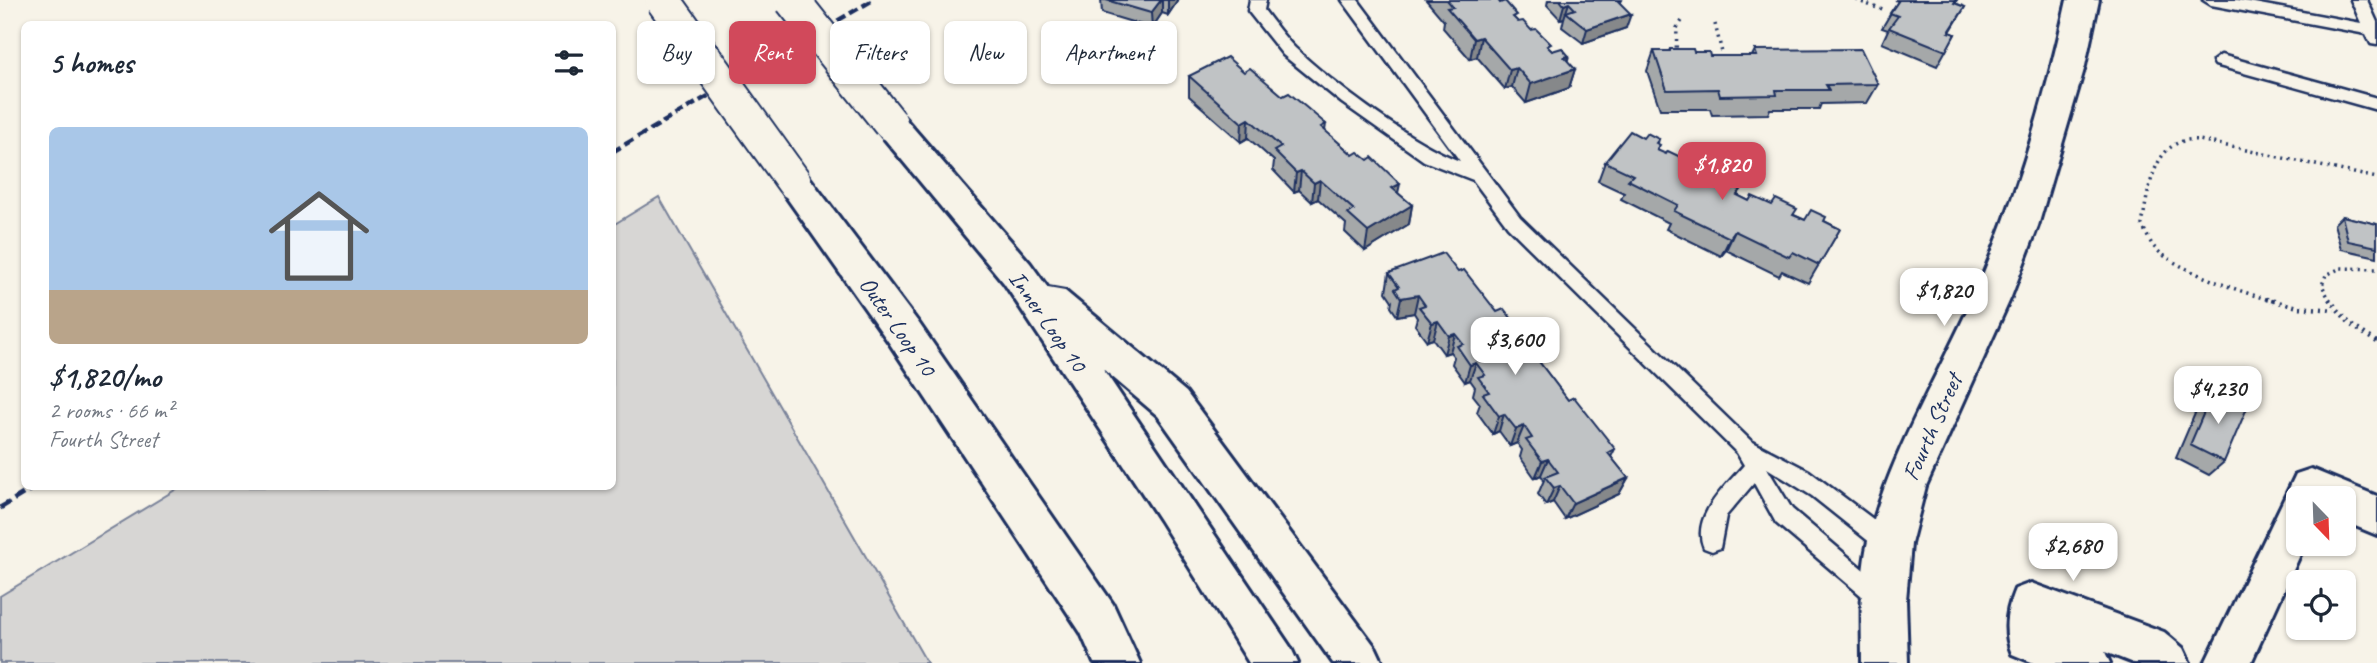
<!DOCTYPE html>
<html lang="en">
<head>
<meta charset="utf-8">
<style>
  body { margin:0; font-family:Caveat,sans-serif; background:#f6f6f7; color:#1f2937; height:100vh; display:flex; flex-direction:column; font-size:26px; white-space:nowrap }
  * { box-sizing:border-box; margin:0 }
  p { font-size:23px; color:#747a83 }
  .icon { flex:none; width:38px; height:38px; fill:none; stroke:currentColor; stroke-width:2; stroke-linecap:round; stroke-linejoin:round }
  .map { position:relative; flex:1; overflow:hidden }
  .side { position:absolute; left:21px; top:21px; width:595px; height:469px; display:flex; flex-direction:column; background:#fff; border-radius:10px; box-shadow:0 2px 5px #0004 }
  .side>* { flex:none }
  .top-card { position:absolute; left:637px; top:21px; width:665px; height:63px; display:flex; gap:14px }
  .needle { width:46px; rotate:157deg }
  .controls { position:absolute; left:2286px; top:486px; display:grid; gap:14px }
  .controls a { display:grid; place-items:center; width:70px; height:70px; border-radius:10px; background:#fff; box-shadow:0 2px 5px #0004; font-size:35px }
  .price { position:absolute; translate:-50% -60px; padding:0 16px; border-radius:14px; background:#fff; color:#222; font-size:23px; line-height:46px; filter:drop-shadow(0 2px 4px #0008) }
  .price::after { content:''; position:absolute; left:50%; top:42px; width:21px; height:16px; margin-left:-10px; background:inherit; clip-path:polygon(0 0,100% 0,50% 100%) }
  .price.active { background:#d1495b; color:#fff }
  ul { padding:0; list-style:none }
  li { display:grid; align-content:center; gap:14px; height:371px; padding:0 28px }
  li span { display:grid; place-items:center; height:217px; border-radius:10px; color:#555 }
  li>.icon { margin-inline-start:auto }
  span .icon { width:126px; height:126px; fill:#fffc; stroke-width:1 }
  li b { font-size:30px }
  h2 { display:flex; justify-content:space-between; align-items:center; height:84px; padding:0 28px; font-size:30px }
  .chip { padding:0 24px; border-radius:10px; background:#fff; box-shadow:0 2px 5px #0004; font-size:24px; line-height:63px }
  .chip.active { background:#d1495b; color:#fff }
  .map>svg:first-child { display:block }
  .green { fill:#d7d6d4; stroke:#798299; stroke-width:2 }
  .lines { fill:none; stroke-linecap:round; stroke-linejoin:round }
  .lane-casing { stroke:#1b2f5e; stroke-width:5 }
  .street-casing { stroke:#1b2f5e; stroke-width:6 }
  .secondary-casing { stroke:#1b2f5e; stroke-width:6 }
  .highway-casing { stroke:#1b2f5e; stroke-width:6 }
  .path-far1 { stroke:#1b2f5e; stroke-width:3.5; stroke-dasharray:2 4.5; stroke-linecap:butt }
  .path { stroke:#1b2f5e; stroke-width:4.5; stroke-dasharray:2 5; stroke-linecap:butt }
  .lane { fill:#f7f3e8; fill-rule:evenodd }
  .street { fill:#f7f3e8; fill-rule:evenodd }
  .secondary { fill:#f7f3e8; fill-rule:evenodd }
  .highway { fill:#f7f3e8; fill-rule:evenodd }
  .rail-far1 { stroke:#1b2f5e; stroke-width:4.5; stroke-dasharray:10 4.5; stroke-linecap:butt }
  .rail { stroke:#1b2f5e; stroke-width:5; stroke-dasharray:11 5; stroke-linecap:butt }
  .highway-bridge-casing { stroke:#1b2f5e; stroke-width:38; stroke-linecap:butt }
  .highway-bridge { stroke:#f7f3e8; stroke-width:34 }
  .wall { fill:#a5a8a9; stroke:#1b2f5e; stroke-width:2 }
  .shaded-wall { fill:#86888a; stroke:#1b2f5e; stroke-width:2 }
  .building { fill:#c0c3c5; stroke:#1b2f5e; stroke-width:2 }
  .labels { text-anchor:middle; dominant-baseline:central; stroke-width:7; stroke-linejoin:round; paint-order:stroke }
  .street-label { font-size:24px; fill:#1b2f5e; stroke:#f7f3e8 }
</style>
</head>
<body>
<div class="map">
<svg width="2377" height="663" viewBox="0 0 2377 663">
  <rect width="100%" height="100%" fill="#f7f3e8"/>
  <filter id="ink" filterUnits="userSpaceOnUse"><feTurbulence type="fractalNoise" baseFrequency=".0143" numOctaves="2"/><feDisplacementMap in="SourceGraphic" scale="14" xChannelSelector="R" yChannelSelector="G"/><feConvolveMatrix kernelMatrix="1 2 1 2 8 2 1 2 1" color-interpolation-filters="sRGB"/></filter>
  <g filter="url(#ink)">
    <path class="green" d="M 659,197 L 927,663 L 0,663 L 0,596 L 180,487 L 612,486 L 613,225 Z"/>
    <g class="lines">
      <g class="lane-casing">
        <g id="lane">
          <path d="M 1250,0 L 1266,0 L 1264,10 C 1274,23 1284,37 1295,48 C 1332,83 1413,144 1460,161 L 1342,0 L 1358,0 L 1520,217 L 1751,441 L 1809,471 L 1897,537 L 1900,544 L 1897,551 L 1889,554 L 1881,551 L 1812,496 L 1767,468 L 1792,509 L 1891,593 L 1894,600 L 1891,607 L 1883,610 L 1875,607 L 1776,523 L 1754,483 L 1726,516 L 1720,548 L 1712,551 L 1704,548 C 1690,517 1726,486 1744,465 L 1737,453 L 1508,227 L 1473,180 L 1424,161 L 1342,103 L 1283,55 L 1248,11 Z"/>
          <path d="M 2203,0 L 2238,0 L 2361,23 L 2351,0 L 2367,0 L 2377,22 L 2377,45 L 2371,44 L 2366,34 L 2211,5 Z"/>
          <path d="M 2221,55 L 2377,98 L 2377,110 L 2215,65 L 2213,61 Z"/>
        </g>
      </g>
      <g class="street-casing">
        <g id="street">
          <path d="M 2311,469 L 2377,496 L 2377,535 L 2343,521 L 2343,499 L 2298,499 L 2298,544 L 2305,544 L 2251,663 L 2205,663 L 2296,474 Z"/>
          <path d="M 2031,583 L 2164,632 L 2183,648 L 2190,663 L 2133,663 L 2105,652 L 2110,663 L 2034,663 L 2012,654 C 2003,633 2006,610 2015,589 Z"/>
        </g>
      </g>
      <g class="secondary-casing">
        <path id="secondary" d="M 2067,0 L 2099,0 L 2085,66 L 2038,226 L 2011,297 L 1926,486 L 1911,544 L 1906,600 L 1908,663 L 1862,663 C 1862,623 1859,580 1868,541 C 1889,456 1937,378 1973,298 C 2015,203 2045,101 2067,0 Z"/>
      </g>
      <g class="highway-casing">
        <g id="highway">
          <path d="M 890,111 L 902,115 L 1030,263 L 1048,288 L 1065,291 L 1186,392 L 1376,648 L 1383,663 L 1333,663 L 1158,416 L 1103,369 L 1291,648 L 1298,663 L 1249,663 L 1160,520 L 1004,283 L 878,131 L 873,123 L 878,115 Z"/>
          <path d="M 794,169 L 806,173 L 918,322 L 1113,604 L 1140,663 L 1094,663 L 1081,633 L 890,344 L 782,191 L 776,182 L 782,173 Z"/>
        </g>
      </g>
      <g class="path-far1">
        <path d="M 1856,0 L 1885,11"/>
        <path d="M 1715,24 L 1724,61"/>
        <path d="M 1676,54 L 1677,28 L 1684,18"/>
        <path d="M 2273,301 C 2244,293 2177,270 2156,249 C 2150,244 2146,232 2142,225 C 2148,192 2153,135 2199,140 L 2377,178"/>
        <path d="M 2330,301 L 2322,285 L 2326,275 L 2341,268 L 2377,269"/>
      </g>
      <g class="path">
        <path d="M 2266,299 L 2298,307 L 2335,310"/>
        <path d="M 2329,299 L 2351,325 L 2377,342"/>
      </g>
      <use href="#lane" class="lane"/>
      <use href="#street" class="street"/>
      <use href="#secondary" class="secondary"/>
      <use href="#highway" class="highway"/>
      <path class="rail-far1" d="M 612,152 L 873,0"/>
      <path class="rail" d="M 0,508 L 36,486"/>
      <g class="highway-bridge-casing">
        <g id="highway-bridge">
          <path d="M 663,0 L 794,182"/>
          <path d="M 792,0 L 890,123"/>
        </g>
      </g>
      <use href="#highway-bridge" class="highway-bridge"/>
    </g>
    <g class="wall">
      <path d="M 1101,0 L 1178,0 L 1168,15 L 1162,13 L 1152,28 L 1102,13 Z"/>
      <path d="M 1426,0 L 1501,0 L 1500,3 L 1516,20 L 1552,51 L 1567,61 L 1575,69 L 1569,88 L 1526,103 L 1512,87 L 1505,89 L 1477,57 L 1470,59 L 1443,28 L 1444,21 Z"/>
      <path d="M 1548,0 L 1622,0 L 1620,4 L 1626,28 L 1583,43 L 1562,27 L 1564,18 L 1560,19 L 1547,5 Z"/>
      <path d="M 1895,0 L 1957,0 L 1955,3 L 1965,7 L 1950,32 L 1955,34 L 1937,66 L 1882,43 L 1888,30 L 1882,28 L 1898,1 Z"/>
      <path d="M 1670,49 L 1694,52 L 1710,56 L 1752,56 L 1755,50 L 1878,84 L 1867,103 L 1821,104 L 1819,109 L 1770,109 L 1768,114 L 1712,115 L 1710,109 L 1660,109 L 1647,71 L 1654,51 L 1669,51 Z"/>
      <path d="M 1244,72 L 1326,124 L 1325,131 L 1412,205 L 1409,224 L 1365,251 L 1345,232 L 1346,224 L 1318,199 L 1312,202 L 1299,190 L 1294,192 L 1273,170 L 1274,161 L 1248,138 L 1241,142 L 1189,96 L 1189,76 Z"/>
      <path d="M 1643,138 L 1659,139 L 1658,143 L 1658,151 L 1706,174 L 1704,179 L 1749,201 L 1794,215 L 1805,220 L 1824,221 L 1840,229 L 1808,283 L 1782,271 L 1779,276 L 1726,250 L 1721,256 L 1666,229 L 1669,223 L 1621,199 L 1624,193 L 1598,181 L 1605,162 Z"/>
      <path d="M 2342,216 L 2377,224 L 2377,257 L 2341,249 L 2334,224 Z"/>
      <path d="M 1458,272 L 1497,312 L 1540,363 L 1568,400 L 1615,449 L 1611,457 L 1628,478 L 1619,494 L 1565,519 L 1553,502 L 1546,505 L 1538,494 L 1544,480 L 1541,475 L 1535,478 L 1520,457 L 1522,450 L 1517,443 L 1510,446 L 1499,431 L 1493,434 L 1477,412 L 1480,404 L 1473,395 L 1475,387 L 1470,380 L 1465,382 L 1452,364 L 1454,357 L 1450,352 L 1444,354 L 1433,339 L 1427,341 L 1415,325 L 1417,318 L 1414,313 L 1397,316 L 1391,307 L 1392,301 L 1386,292 L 1389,273 Z"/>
      <path d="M 2213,391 L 2224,462 L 2209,475 L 2176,458 L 2199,404 Z"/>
    </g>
    <g class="shaded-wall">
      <path d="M 1161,0 L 1162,0 L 1162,13 L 1152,28 L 1151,13 Z"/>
      <path d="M 1168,0 L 1178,0 L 1168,15 Z"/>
      <path d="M 1569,3 L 1564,18 L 1560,19 L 1564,5 Z"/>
      <path d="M 1631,14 L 1626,28 L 1583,43 L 1587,29 Z"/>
      <path d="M 1481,37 L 1477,57 L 1470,59 L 1474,39 Z"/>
      <path d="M 1569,56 L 1564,73 L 1575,69 L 1569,88 L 1526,103 L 1531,84 L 1564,57 Z"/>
      <path d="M 1517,68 L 1512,87 L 1505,89 L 1510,70 Z"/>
      <path d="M 1249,119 L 1248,138 L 1241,142 L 1242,123 Z"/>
      <path d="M 1301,171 L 1299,190 L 1294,192 L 1296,173 Z"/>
      <path d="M 1320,180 L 1318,199 L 1312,202 L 1314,183 Z"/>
      <path d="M 1400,184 L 1396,202 L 1392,188 Z"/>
      <path d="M 1412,205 L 1409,224 L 1365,251 L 1368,232 Z"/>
      <path d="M 1735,231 L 1726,250 L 1721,256 L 1730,238 Z"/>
      <path d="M 1418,295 L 1414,313 L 1397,316 L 1401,298 Z"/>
      <path d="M 1438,321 L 1433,339 L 1427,341 L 1432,323 Z"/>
      <path d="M 1455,334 L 1450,352 L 1444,354 L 1449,336 Z"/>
      <path d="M 1476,363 L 1470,380 L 1465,382 L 1470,365 Z"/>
      <path d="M 1504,414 L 1499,431 L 1493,434 L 1499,416 Z"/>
      <path d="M 1524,426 L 1517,443 L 1510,446 L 1516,429 Z"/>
      <path d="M 1548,459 L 1541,475 L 1535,478 L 1542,461 Z"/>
      <path d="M 1628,478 L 1619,494 L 1565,519 L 1573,503 Z"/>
      <path d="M 1560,486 L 1553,502 L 1546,505 L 1554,488 Z"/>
    </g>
    <g class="building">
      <path d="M 1106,0 L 1161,0 L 1151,13 Z"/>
      <path d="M 1447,0 L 1498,0 L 1500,3 L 1505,1 L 1517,15 L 1513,17 L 1518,22 L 1523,21 L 1531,30 L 1536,29 L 1551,44 L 1547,46 L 1552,51 L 1562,48 L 1569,56 L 1564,57 L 1575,69 L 1531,84 L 1517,68 L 1510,70 L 1481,37 L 1474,39 L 1447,8 L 1453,7 Z"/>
      <path d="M 1560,0 L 1617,0 L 1631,14 L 1587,29 L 1566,12 L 1575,9 L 1569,3 L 1564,5 Z"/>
      <path d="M 1899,0 L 1956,0 L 1954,3 L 1965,7 L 1949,32 L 1955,34 L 1946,51 L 1889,28 L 1898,16 L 1890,13 Z"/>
      <path d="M 1670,49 L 1693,49 L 1694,52 L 1709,52 L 1710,56 L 1757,56 L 1755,50 L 1861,49 L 1878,84 L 1826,85 L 1829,90 L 1776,90 L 1777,95 L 1720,96 L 1718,89 L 1667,90 L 1654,51 L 1670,51 Z"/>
      <path d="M 1227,57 L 1244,72 L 1250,68 L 1283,96 L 1289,93 L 1326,124 L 1321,127 L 1353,155 L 1358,152 L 1368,160 L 1372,157 L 1400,184 L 1392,188 L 1412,205 L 1368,232 L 1348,214 L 1354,210 L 1320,180 L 1314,183 L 1301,171 L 1296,173 L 1274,151 L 1281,147 L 1249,119 L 1242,123 L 1189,76 Z"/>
      <path d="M 1630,131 L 1643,138 L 1647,133 L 1659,139 L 1656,143 L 1660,145 L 1657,150 L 1666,154 L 1668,151 L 1691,162 L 1689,166 L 1706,174 L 1703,178 L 1712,183 L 1716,178 L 1741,190 L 1737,195 L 1749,201 L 1752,196 L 1772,205 L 1776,199 L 1797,209 L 1793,215 L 1805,220 L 1811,210 L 1826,217 L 1824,221 L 1840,229 L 1819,265 L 1793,252 L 1789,257 L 1735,231 L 1730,238 L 1674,211 L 1678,205 L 1628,180 L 1633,175 L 1605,162 Z"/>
      <path d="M 2342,216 L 2377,224 L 2377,247 L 2348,241 Z"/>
      <path d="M 1443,253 L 1458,272 L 1464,270 L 1497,312 L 1504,309 L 1542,357 L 1537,359 L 1568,400 L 1574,397 L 1615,449 L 1608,453 L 1628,478 L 1573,503 L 1560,486 L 1554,488 L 1545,477 L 1558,472 L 1548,459 L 1542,461 L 1526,440 L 1532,438 L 1524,426 L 1516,429 L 1504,414 L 1499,416 L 1483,394 L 1489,392 L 1478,377 L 1485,375 L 1476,363 L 1470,365 L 1457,346 L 1463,344 L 1455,334 L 1449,336 L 1438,321 L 1432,323 L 1419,307 L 1425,305 L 1418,295 L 1401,298 L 1395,289 L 1399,287 L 1389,273 Z"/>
      <path d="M 2213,391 L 2247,408 L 2224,462 L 2190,445 Z"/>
    </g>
  </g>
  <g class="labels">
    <g class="street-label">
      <text transform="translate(1048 321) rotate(55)">Inner Loop 10</text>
      <text transform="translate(898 326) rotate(55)">Outer Loop 10</text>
      <text transform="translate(1932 427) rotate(-66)">Fourth Street</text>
    </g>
  </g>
</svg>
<div class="controls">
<a><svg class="needle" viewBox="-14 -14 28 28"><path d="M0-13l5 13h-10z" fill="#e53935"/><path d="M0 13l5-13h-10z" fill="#747a83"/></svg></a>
<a><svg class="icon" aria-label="locate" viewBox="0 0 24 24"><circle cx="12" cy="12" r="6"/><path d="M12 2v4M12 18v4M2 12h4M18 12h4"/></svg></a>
</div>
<b class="price active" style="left:1722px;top:202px">$1,820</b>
<b class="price" style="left:1944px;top:328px">$1,820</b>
<b class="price" style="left:1515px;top:377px">$3,600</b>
<b class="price" style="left:2218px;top:426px">$4,230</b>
<b class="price" style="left:2073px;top:583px">$2,680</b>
<div class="top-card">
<a class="chip">Buy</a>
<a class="chip active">Rent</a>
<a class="chip">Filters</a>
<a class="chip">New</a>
<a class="chip">Apartment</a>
</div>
<section class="side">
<h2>5 homes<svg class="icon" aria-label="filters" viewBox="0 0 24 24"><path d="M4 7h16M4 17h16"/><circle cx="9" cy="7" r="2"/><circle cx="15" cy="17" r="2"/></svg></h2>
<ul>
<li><span style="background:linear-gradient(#a9c7e8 75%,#b9a48a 0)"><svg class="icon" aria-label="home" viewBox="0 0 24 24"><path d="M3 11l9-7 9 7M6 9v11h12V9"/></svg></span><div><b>$1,820/mo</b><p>2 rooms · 66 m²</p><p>Fourth Street</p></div></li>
</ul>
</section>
</div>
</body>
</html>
